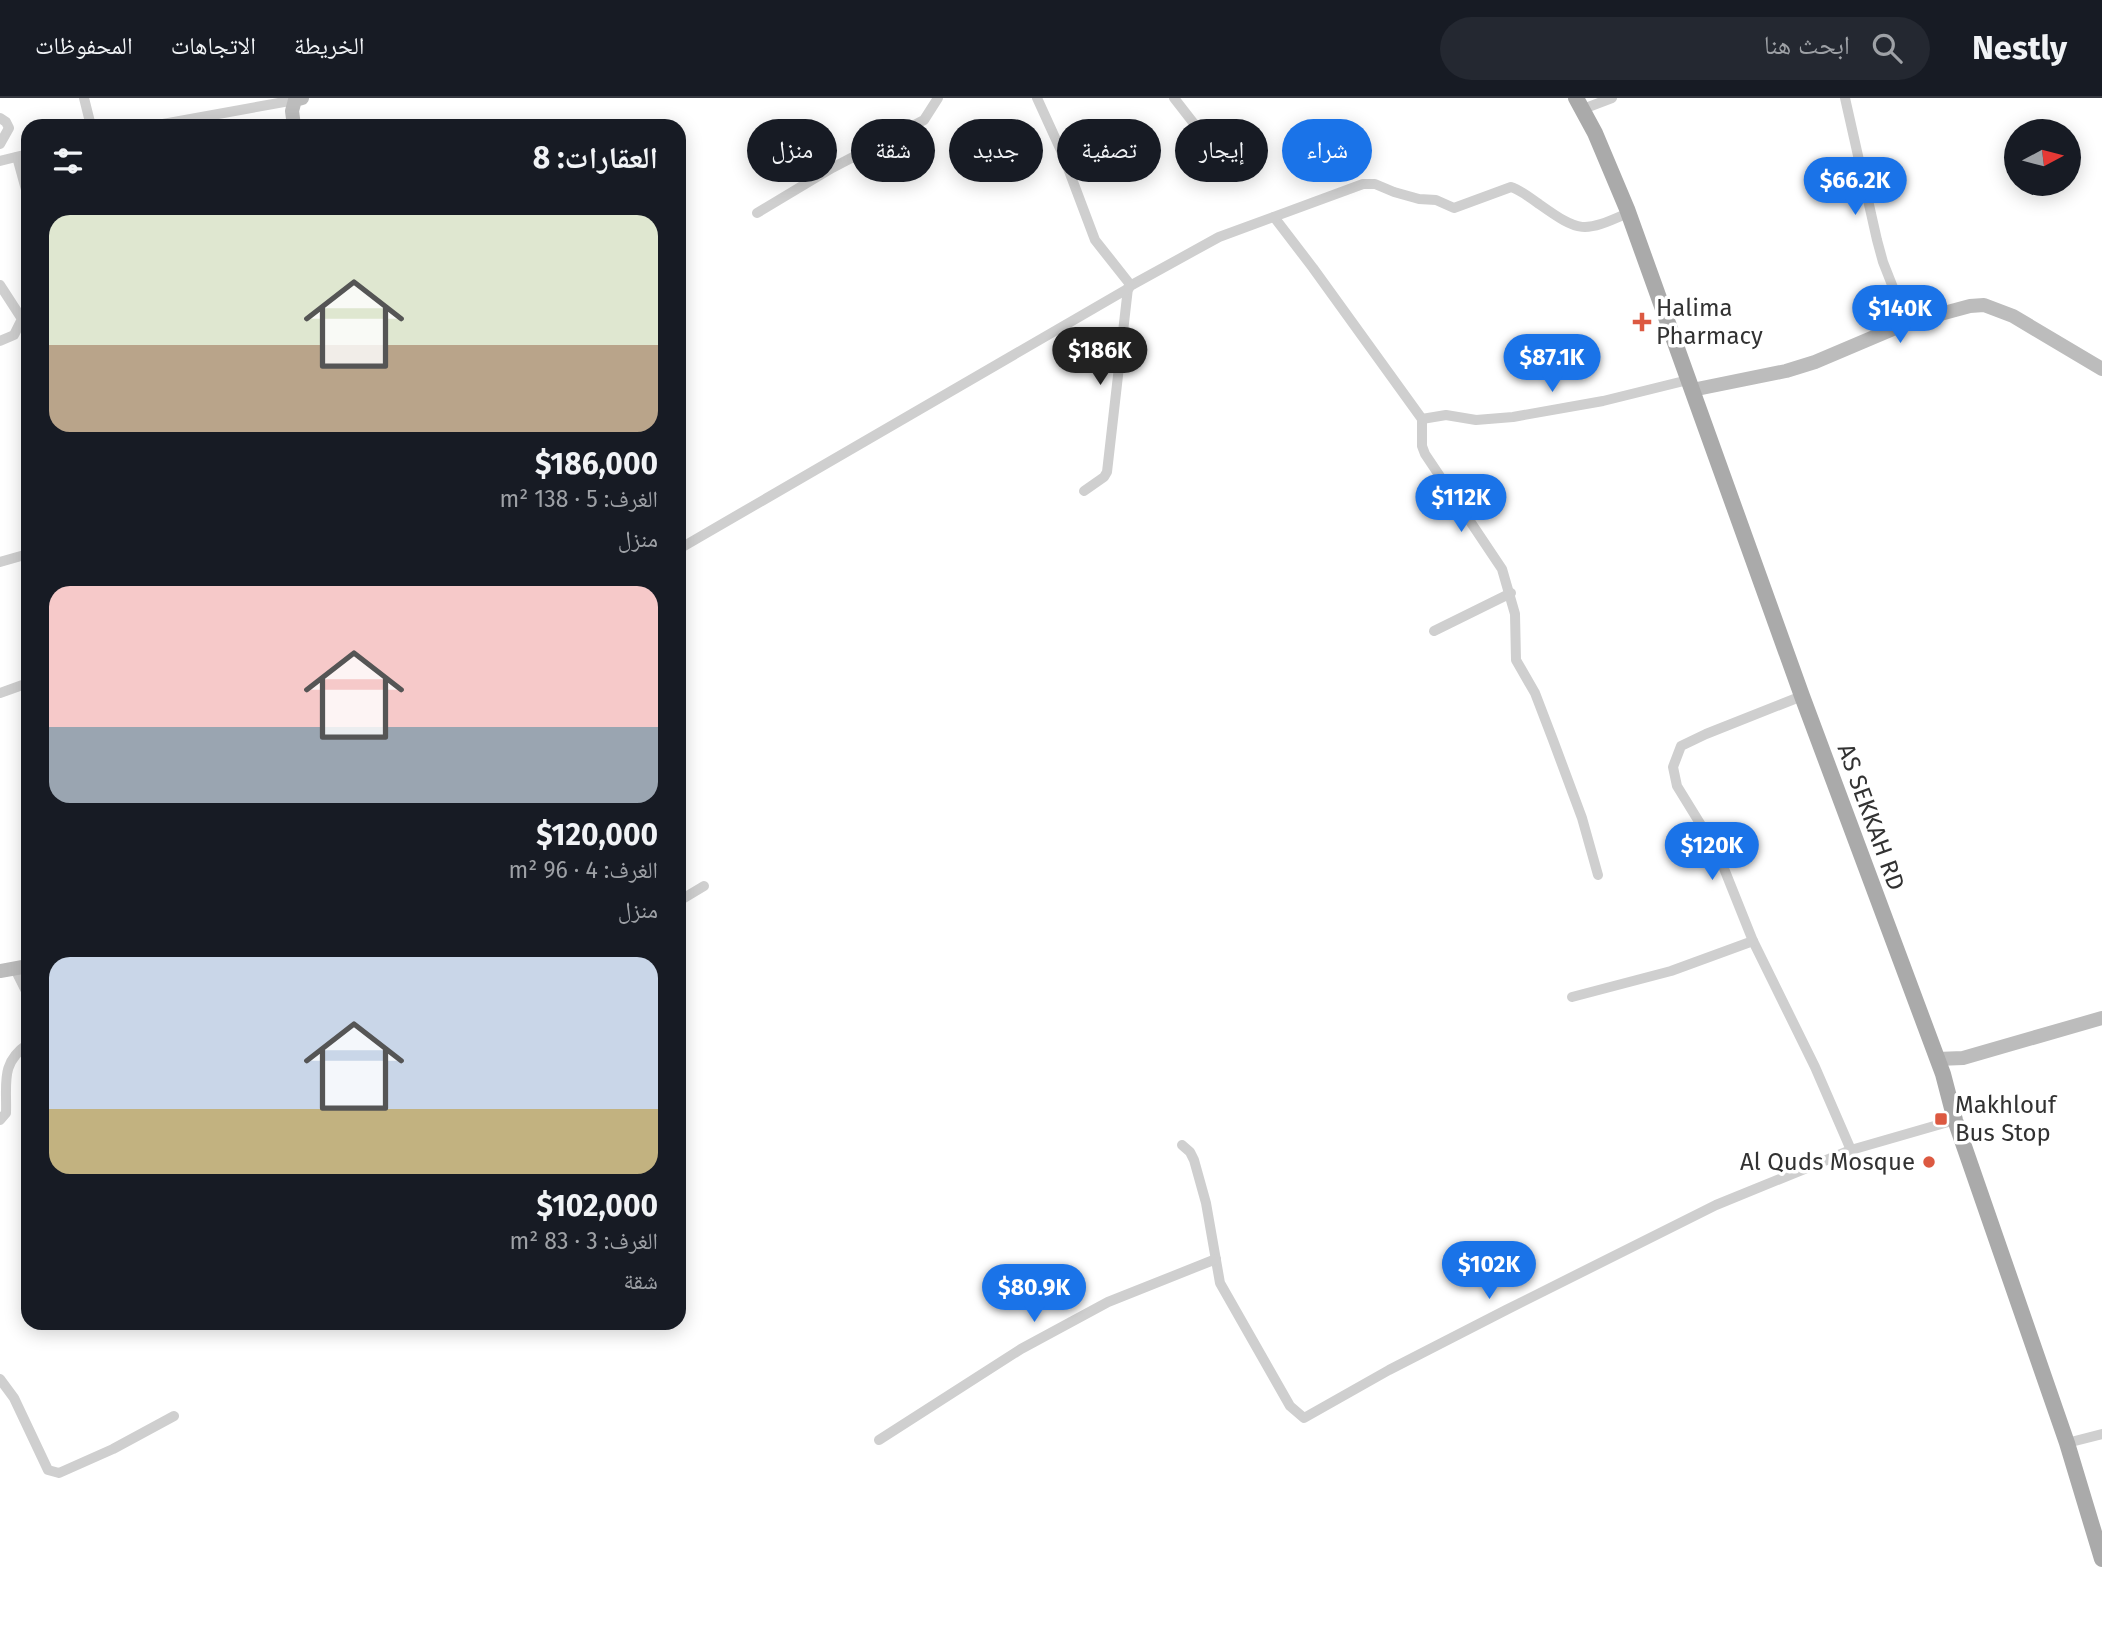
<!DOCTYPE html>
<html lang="ar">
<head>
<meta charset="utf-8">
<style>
  body { margin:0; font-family:"Fira Sans","Noto Naskh Arabic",sans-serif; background:#242831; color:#f1f3f6; direction:rtl; height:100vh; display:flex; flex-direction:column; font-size:26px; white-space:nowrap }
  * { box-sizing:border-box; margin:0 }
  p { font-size:23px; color:#9ea1a6 }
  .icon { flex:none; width:38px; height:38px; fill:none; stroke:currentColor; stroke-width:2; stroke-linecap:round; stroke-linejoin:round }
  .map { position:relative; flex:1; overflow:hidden; direction:ltr }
  .details { position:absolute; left:21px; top:21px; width:665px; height:1211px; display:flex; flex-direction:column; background:#171b24; border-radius:21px; box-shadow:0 4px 18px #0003; direction:rtl }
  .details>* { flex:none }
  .guide { position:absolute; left:707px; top:21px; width:665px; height:63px; direction:rtl; display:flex; gap:14px }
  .needle { width:46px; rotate:83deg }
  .fabs { position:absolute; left:2004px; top:21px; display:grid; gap:14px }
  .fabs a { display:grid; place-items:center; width:77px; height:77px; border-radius:50%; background:#171b24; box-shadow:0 4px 18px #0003; font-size:35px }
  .price { position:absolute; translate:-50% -60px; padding:0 16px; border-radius:24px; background:#1a73e8; color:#fff; font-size:23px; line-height:46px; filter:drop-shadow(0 2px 4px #0008) }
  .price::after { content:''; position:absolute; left:50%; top:42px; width:21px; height:16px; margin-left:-10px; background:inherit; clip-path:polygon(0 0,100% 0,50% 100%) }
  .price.current { background:#222; color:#fff }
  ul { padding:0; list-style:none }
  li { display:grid; align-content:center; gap:14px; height:371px; padding:0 28px }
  li span { display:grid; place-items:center; height:217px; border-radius:21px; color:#555 }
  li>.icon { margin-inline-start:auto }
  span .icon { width:126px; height:126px; fill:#fffc; stroke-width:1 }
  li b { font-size:30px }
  h2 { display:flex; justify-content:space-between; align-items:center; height:84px; padding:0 28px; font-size:30px }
  .pill { padding:0 24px; border-radius:32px; background:#171b24; box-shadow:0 4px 18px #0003; font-size:24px; line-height:63px }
  .pill.current { background:#1a73e8; color:#fff }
  header { display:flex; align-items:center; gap:42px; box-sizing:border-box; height:98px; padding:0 35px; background:#171b24; border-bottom:2px solid #363941 }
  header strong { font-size:33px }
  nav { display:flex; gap:38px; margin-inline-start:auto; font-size:24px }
  .search { width:490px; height:63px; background:#242831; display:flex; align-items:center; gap:18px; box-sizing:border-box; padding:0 24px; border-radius:38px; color:#9ea1a6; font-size:26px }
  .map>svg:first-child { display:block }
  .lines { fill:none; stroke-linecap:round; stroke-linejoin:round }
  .street { stroke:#cfcfcf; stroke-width:10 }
  .secondary { stroke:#bcbcbc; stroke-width:14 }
  .primary { stroke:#aaa; stroke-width:16 }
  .poi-dot { fill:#dc5941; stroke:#fff; stroke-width:2.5 }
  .labels { text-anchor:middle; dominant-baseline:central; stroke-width:7; stroke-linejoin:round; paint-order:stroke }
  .poi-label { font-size:24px; fill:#323232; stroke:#fff; text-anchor:start }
  .street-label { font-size:24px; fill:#323232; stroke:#fff }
</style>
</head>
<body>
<header>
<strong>Nestly</strong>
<div class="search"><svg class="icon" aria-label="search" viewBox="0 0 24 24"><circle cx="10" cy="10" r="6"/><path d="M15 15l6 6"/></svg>ابحث هنا</div>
<nav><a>الخريطة</a><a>الاتجاهات</a><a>المحفوظات</a></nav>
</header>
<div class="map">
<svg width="2102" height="1547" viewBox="0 0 2102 1547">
  <rect width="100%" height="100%" fill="#fff"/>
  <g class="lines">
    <g class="street">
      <path d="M 84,0 L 91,28"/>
      <path d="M 1174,0 L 1234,77"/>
      <path d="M 1845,0 L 1877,142 L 1883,164 L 1907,225"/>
      <path d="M 1583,11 L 1612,0"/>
      <path d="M 0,20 L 6,24 L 9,30 L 0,46"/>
      <path d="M 152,28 L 295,2"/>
      <path d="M 17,59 L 28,99"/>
      <path d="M 0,63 L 28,56"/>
      <path d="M 757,115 L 832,70 L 924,22 L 938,0"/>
      <path d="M 1274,119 L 1313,170 L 1422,321 L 1422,348 L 1425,356 L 1502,471 L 1515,516 L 1516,562 L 1535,595 L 1553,642 L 1582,720 L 1598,777"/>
      <path d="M 0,187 L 22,221 L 14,237 L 0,243"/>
      <path d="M 1130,188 L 1219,139 L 1363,86 L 1375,86 L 1394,94 L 1419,101 L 1436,102 L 1454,110 L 1511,89 C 1521,92 1530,100 1539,106 C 1580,135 1583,135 1628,115"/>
      <path d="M 1422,321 L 1446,317 L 1476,322 L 1513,319 L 1603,303 L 1688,282"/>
      <path d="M 1084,393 L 1104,379 L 1107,374 L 1128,190"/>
      <path d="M 679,451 L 1129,190 L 1129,185 L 1095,142 L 1063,57 L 1037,0"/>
      <path d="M 0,464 L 28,456"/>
      <path d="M 1434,533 L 1511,495"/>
      <path d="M 0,595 L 28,585"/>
      <path d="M 1802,598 L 1706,636 L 1681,648 L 1673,669 L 1677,688 L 1717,753 L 1753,843 L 1815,969 L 1851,1052"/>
      <path d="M 679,803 L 704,788"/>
      <path d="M 15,871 L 28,897"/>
      <path d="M 1572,899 L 1671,873 L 1753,843"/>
      <path d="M 0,1022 L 6,1015 C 7,985 0,965 28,946"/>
      <path d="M 1182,1047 L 1190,1054 L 1194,1062 L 1206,1105 L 1220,1185 L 1290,1308 L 1304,1320 L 1389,1272 L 1506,1212 L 1716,1107 L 1851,1052 L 1955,1022"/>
      <path d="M 0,1281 L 14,1300 L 48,1372 L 59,1375 L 113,1351 L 174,1318"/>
      <path d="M 879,1342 L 1021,1251 L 1108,1204 L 1216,1161"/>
      <path d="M 2067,1345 L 2102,1336"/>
    </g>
    <g class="secondary">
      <path d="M 294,28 L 292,13 L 295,2 L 302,0"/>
      <path d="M 1692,292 L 1786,273 L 1815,264 L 1907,225 L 1970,208 L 1984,207 L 2013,218 L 2102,271"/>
      <path d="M 0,873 L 28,868"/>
      <path d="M 1937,961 L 1963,960 L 2102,920"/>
    </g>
    <path class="primary" d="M 1576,0 L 1595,35 L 1627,111 L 1802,598 L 1943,976 L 1955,1022 L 2067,1345 L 2102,1461"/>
  </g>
  <g class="poi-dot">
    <path d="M1638.5 213.5h7v7h7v7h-7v7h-7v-7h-7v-7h7z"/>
    <rect x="1934" y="1014" width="14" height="14" rx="3.5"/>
    <circle cx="1929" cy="1064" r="7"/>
  </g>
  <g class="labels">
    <g class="poi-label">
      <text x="1656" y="210">Halima<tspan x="1656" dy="28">Pharmacy</tspan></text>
      <text x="1955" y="1007">Makhlouf<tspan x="1955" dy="28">Bus Stop</tspan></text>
      <text x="1915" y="1064" text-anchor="end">Al Quds Mosque</text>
    </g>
    <g class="street-label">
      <text transform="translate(1871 719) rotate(70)">AS SEKKAH RD</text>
    </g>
  </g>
</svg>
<div class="fabs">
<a><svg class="needle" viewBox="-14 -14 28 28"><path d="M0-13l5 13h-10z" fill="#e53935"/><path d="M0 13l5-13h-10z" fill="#9ea1a6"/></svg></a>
</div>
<b class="price" style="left:1855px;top:119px">$66.2K</b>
<b class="price" style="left:1900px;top:247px">$140K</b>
<b class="price current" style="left:1100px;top:289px">$186K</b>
<b class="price" style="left:1552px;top:296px">$87.1K</b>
<b class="price" style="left:1461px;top:436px">$112K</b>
<b class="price" style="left:1712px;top:784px">$120K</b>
<b class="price" style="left:1489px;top:1203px">$102K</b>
<b class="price" style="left:1034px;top:1226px">$80.9K</b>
<div class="guide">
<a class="pill current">شراء</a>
<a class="pill">إيجار</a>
<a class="pill">تصفية</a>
<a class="pill">جديد</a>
<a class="pill">شقة</a>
<a class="pill">منزل</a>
</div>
<section class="details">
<h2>العقارات: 8<svg class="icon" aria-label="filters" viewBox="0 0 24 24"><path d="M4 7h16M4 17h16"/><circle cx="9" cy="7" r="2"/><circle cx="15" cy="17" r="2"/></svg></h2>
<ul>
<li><span style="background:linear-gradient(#dfe7d0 60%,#b9a48a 0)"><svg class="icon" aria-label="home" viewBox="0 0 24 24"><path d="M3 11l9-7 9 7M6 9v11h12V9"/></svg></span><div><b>$186,000</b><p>الغرف: 5 · 138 m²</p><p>منزل</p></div></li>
<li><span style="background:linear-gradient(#f6c9c9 65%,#9aa5b1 0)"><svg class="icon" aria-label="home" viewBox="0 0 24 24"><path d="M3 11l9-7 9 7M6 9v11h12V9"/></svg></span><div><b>$120,000</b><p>الغرف: 4 · 96 m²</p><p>منزل</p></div></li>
<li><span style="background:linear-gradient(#c9d6e8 70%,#c2b280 0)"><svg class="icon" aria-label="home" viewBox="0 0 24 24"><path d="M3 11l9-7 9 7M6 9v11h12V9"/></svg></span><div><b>$102,000</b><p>الغرف: 3 · 83 m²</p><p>شقة</p></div></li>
</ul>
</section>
</div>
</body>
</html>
